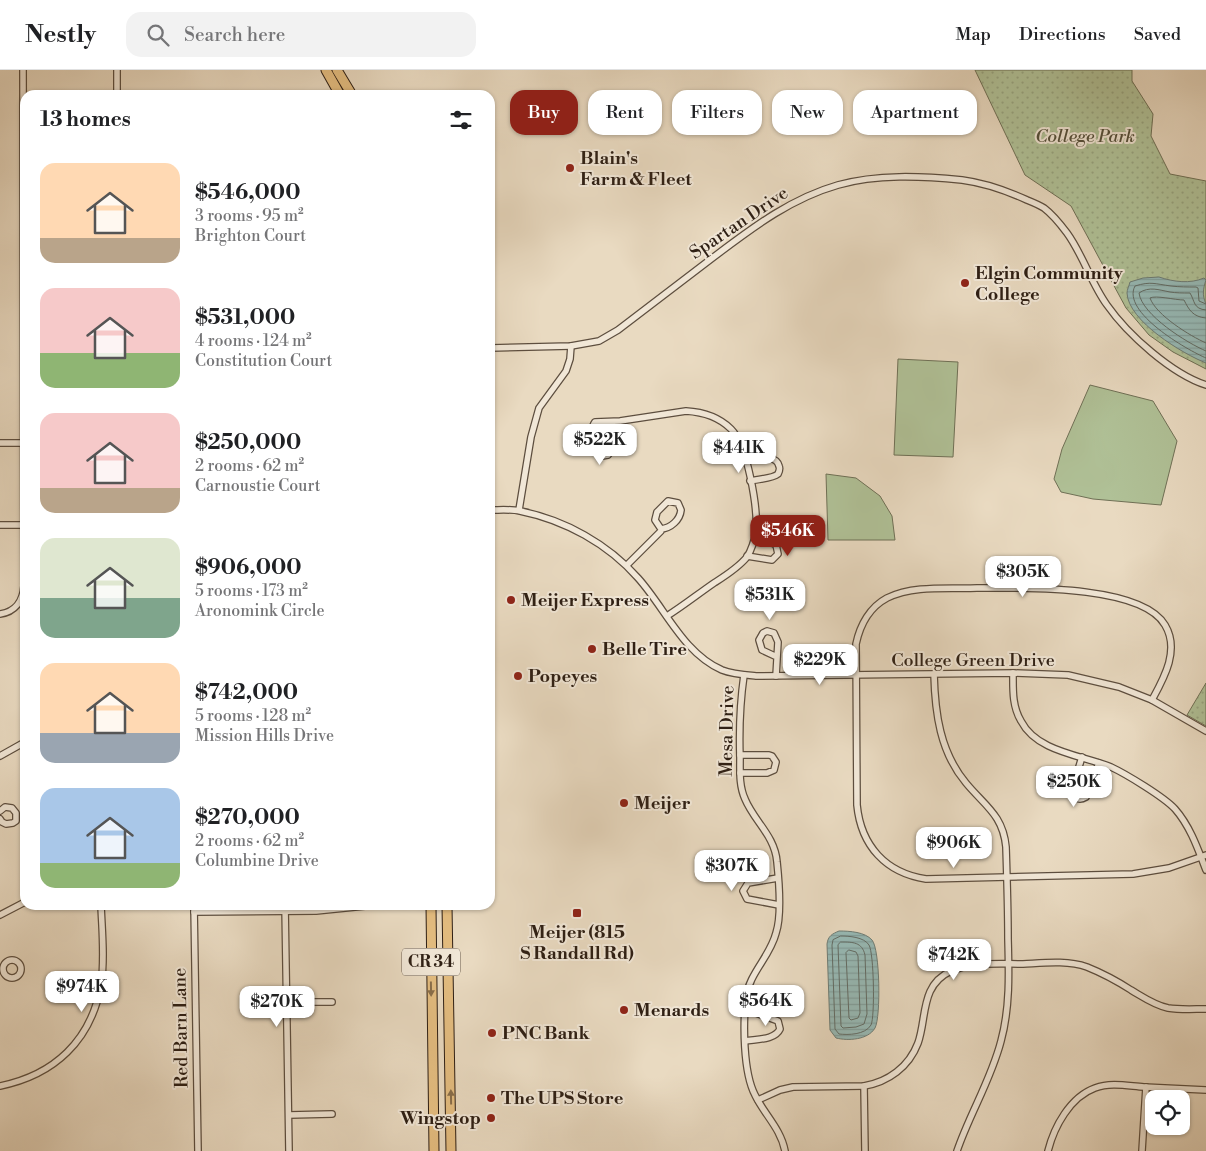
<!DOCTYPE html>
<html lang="en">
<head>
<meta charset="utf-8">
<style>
  body { margin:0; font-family:"Libre Bodoni",serif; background:#f2f2f2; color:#202124; height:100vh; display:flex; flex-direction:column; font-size:19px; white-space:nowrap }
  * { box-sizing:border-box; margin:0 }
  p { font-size:16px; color:#757577 }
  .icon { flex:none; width:28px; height:28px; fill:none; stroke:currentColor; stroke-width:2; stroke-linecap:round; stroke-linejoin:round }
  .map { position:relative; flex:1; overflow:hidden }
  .drawer { position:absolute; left:20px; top:20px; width:475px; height:820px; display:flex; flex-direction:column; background:#fff; border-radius:15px; box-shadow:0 1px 4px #0004 }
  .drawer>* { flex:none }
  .guide { position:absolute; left:510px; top:20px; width:475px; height:45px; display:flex; gap:10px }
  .tools { position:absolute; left:1145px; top:1020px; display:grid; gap:10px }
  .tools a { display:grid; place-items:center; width:45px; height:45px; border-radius:10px; background:#fff; box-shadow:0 1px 4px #0004; font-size:25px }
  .price { position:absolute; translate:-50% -42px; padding:0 11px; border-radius:10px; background:#fff; color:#222; font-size:16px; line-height:32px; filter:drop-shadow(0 1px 2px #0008) }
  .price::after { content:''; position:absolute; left:50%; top:30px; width:15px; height:11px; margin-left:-8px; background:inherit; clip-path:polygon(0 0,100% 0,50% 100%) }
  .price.active { background:#8f2418; color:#fff }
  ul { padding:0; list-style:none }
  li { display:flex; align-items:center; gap:15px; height:125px; padding:0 20px }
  li span { display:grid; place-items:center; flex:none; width:140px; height:100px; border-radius:15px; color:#555 }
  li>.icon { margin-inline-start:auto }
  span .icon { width:60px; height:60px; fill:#fffc; stroke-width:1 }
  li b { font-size:21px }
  h2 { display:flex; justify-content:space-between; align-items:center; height:60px; padding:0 20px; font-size:21px }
  .tag { padding:0 18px; border-radius:15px; background:#fff; box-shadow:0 1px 4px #0004; font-size:18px; line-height:45px }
  .tag.active { background:#8f2418; color:#fff }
  header { display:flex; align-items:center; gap:30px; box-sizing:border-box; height:70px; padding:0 25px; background:#fff; border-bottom:1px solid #e0e0e0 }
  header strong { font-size:24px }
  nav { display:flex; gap:28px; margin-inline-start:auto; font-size:18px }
  .search { width:350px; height:45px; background:#f2f2f2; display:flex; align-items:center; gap:12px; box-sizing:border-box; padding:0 18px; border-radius:15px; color:#757577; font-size:19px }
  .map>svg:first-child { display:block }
  .green { fill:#b0c197; stroke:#6f7056 }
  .park { fill:url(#park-dots); stroke:#6f7056 }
  .water { fill:url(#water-rules); stroke:#6d7c75 }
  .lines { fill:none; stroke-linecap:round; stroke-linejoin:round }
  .shore { stroke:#626c65; stroke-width:1 }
  .street-casing { stroke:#5d4e3f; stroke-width:8 }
  .primary-casing { stroke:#2e1f14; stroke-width:11 }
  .street { stroke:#f1e7d7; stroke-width:5.5 }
  .primary { stroke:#e4bd80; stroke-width:9 }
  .oneway { fill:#896e4a }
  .poi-dot { fill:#8f2418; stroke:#f1e7d7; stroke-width:2 }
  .labels { text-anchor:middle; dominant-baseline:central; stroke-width:4; stroke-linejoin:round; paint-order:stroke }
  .shield { fill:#f1e7d7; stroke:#685b4e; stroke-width:1 }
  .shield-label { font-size:16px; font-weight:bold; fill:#2e1f14 }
  .park-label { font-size:18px; font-style:italic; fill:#55503b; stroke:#f1e7d7 }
  .poi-label { font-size:18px; font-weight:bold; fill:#2e1f14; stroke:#f1e7d7; text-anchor:start }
  .street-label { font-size:18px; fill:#2e1f14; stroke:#f1e7d7 }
</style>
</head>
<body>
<header>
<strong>Nestly</strong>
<div class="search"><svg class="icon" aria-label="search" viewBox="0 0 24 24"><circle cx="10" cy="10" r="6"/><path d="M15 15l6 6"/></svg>Search here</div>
<nav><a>Map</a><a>Directions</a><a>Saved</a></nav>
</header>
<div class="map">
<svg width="1206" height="1081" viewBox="0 0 1206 1081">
  <defs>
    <pattern id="park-dots" width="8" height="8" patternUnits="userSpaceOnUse" patternTransform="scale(1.25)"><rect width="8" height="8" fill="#b0c197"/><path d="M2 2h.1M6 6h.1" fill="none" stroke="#98a581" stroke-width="1.8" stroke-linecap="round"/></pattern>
    <pattern id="water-rules" width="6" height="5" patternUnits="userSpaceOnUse" patternTransform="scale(1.25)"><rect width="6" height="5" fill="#97bab6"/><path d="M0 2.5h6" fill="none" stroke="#829f9c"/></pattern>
  </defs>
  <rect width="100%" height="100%" fill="#e9dac1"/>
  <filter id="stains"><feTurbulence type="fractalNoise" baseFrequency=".004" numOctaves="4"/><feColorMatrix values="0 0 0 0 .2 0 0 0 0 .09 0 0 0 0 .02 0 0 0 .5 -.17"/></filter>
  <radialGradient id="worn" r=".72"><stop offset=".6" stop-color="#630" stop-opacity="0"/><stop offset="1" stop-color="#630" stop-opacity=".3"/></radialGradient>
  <g class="green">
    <path d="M 898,289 L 958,292 L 953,387 L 894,385 Z"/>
    <path d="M 1090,315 L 1153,331 L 1177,371 L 1161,435 L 1093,429 L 1061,422 L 1054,409 L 1062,379 Z"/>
    <path d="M 826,404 L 856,408 L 880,426 L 892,446 L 895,470 L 828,470 Z"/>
  </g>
  <g class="park">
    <path d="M 975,0 L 1132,0 L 1132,11 L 1153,44 L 1151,66 L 1170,104 L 1206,111 L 1206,299 L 1173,282 L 1149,265 L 1126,238 L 1071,136 L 1025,105 Z"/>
    <path d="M 1206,613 L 1206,656 L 1187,645 Z"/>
  </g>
  <g class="water">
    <path d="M 1159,207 C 1174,212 1190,214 1204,208 L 1206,210 C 1203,219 1202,225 1206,234 L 1206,293 C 1183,284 1128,251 1127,223 C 1127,220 1129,216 1130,212 L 1143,208 Z"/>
    <path d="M 839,861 C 850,861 865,862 872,870 C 880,879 881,947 875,958 C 868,970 848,971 836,968 L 830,960 L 827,874 C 828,866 832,864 839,861 Z"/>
  </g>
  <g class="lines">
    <g class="shore">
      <path d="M 1206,234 L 1199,231 L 1198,218 L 1196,217 C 1188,217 1179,217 1171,216 C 1155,214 1151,211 1135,216 C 1121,242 1187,280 1206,288"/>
      <path d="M 1206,240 C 1193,239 1195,231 1190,223 C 1183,223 1176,223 1170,222 C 1159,220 1149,216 1139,223 C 1142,245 1187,273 1206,281"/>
      <path d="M 1206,248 C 1193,247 1189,240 1184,230 C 1175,230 1156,225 1150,228 C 1156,245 1190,266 1206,273"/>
      <path d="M 841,866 C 849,866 864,867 869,875 C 874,883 875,947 871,955 C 865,965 848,965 839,964 L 835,959 L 832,875 L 833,870 Z"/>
      <path d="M 841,872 C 853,872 862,872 865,885 L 867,944 L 864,954 L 856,957 L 843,958 L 841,956 L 838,875 Z"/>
      <path d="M 849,880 L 856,882 L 858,886 L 860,943 L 858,948 L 851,950 L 849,948 L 846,883 Z"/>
    </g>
    <g class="street-casing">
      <g id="street">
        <path d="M 117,0 L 117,25"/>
        <path d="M 490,278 L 571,276 L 599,271 L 618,260 C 649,236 680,213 711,189 C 751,159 789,129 838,115 C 877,104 921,106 962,110 C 985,113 1005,120 1027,130 C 1032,132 1039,135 1044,138 C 1052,144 1061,155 1067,163 C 1083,185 1091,213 1107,235 C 1128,265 1172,304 1206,315"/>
        <path d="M 614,352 L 612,380 L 608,385 L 602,386 C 593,381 589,360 595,352 L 620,351 L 686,341 C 703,342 719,347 731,359 C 748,376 758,439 756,462 C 755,469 751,481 747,487 C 738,498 725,506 714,513 C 698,524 683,536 667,546"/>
        <path d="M 0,373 L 25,373"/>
        <path d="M 746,390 C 756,390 776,383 779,396 C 780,398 779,402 778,404 C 772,409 757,409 750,411"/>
        <path d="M 490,440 C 500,440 511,439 520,441 C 565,450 608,474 638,508 C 665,538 683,583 722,600 C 732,604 745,605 756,606 L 1013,603 L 1068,605 L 1119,617 L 1152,630 L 1206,661"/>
        <path d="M 519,440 L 531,367 L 539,338 L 566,301 L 570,289 L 571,276"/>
        <path d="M 0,455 L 24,455"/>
        <path d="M 747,486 L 772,490 L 778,484 L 776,475 L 755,465"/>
        <path d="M 627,495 L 661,461 L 661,459 C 671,458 680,450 681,440 L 678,433 L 668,431 L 657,442 L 655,450 L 661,459"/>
        <path d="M 0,544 C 15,542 23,531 24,516 L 23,0"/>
        <path d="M 1013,603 C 1013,619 1012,636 1021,651 C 1037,682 1081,685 1111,697 C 1126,704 1164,727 1175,739 C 1190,756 1198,779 1206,800"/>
        <path d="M 934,604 C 935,643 940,682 966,713 C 985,736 1003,745 1006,777 C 1007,808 1008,838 1008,869 C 1009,903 1010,938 1001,971 C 991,1010 970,1043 957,1081"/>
        <path d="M 744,605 C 740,633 739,660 740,688 C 740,701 739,716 745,729 C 754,751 775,766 777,792 C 779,811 782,845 776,863 C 770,887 749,903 746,928 C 743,953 743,1002 755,1025 C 764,1044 781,1059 785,1081"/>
        <path d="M 776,606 L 778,572 L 774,563 L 767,561 L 763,563 L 759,570 L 762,580 L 777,587"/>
        <path d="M 1152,630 C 1164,608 1180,580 1165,555 C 1141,514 1019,518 977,518 C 947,519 914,515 887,528 C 870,537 860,555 856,574 L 857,735 C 861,776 886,803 926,809 L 1133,804 L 1169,798 L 1206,785"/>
        <path d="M 740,685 L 769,685 L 772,686 L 776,692 L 774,700 L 767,703 L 740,703"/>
        <path d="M 0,686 L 25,672"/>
        <path d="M 1082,687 L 1073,716 L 1072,725 C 1076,729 1081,730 1086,727 L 1099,693"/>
        <path d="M 0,741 L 5,737 L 12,738 L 16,743 L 16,751 L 13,753 L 6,754 L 2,752 L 0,749"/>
        <path d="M 778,808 L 748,813 L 743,821 L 747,829 L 779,835"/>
        <path d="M 194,835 L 198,1081"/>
        <path d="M 285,835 L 289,1081"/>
        <path d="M 194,842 L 316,841 L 365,836"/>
        <path d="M 0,845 L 25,832"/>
        <circle cx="12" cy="899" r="9"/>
        <path d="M 287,932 L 332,932"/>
        <path d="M 745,971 C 757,969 775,970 780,959 L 778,951 L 745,939"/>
        <path d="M 0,1016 C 54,1005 91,971 101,915 C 105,889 102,861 101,835"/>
        <path d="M 864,1016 L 865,1081"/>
        <path d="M 758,1030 L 780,1020 L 793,1017 L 864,1016 C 888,1012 909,997 918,973 C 927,948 920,915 951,901 C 958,898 966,896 973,895 C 989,893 1006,894 1023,894 C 1043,893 1067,890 1087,897 C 1102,903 1117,911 1131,920 C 1143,927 1154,935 1168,938 C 1180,940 1194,939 1206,939"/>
        <path d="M 289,1045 L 332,1044"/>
        <path d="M 1048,1081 C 1054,1057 1070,1027 1095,1018 C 1111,1012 1128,1016 1144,1017 C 1165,1018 1185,1019 1206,1020"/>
        <path d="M 1142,1081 L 1146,1017"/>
      </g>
    </g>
    <g class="primary-casing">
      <g id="primary">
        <path d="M 326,0 L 340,25"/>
        <path d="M 337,0 L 352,25"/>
        <path d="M 431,835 L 434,1081"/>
        <path d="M 447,835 L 451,1081"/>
      </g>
    </g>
    <use href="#street" class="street"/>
    <use href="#primary" class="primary"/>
  </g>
  <defs><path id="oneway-solid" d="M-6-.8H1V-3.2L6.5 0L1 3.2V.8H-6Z" transform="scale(1.25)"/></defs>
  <g class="oneway">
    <use href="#oneway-solid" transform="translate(431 919) rotate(89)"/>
    <use href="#oneway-solid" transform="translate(451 1027) rotate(-91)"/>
  </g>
  <g class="poi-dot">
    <circle cx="570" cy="98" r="5"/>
    <circle cx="965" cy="213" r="5"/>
    <circle cx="511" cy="530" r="5"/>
    <circle cx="592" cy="579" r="5"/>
    <circle cx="518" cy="606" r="5"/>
    <circle cx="624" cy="733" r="5"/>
    <rect x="572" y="838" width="10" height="10" rx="2.5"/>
    <circle cx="624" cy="940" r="5"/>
    <circle cx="492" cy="963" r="5"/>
    <circle cx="491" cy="1028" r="5"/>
    <circle cx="491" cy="1048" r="5"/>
  </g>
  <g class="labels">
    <rect class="shield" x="402" y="878.5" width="58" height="27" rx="4"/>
    <g class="shield-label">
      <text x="431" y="892">CR 34</text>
    </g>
    <g class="park-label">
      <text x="1085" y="66">College Park</text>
    </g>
    <g class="poi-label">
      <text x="580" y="88">Blain's<tspan x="580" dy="21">Farm &amp; Fleet</tspan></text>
      <text x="975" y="203">Elgin Community<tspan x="975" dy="21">College</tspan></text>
      <text x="521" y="530">Meijer Express</text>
      <text x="602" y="579">Belle Tire</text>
      <text x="528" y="606">Popeyes</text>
      <text x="634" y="733">Meijer</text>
      <text x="577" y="862" text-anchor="middle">Meijer (815<tspan x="577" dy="21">S Randall Rd)</tspan></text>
      <text x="634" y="940">Menards</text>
      <text x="502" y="963">PNC Bank</text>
      <text x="501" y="1028">The UPS Store</text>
      <text x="481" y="1048" text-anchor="end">Wingstop</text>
    </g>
    <g class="street-label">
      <text transform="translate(739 153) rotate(-34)">Spartan Drive</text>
      <text x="973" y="590">College Green Drive</text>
      <text transform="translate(727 661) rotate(-89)">Mesa Drive</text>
      <text transform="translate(181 958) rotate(-91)">Red Barn Lane</text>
    </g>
  </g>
  <rect width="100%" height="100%" filter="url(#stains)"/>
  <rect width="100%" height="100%" fill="url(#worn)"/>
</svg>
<div class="tools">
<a><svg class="icon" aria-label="locate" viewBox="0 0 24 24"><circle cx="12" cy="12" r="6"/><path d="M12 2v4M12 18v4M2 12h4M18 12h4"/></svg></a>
</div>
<b class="price" style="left:600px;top:396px">$522K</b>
<b class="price" style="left:739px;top:404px">$441K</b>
<b class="price active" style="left:788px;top:487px">$546K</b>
<b class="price" style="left:1023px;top:528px">$305K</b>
<b class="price" style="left:770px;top:551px">$531K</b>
<b class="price" style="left:820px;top:616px">$229K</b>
<b class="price" style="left:1074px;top:738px">$250K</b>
<b class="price" style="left:954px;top:799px">$906K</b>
<b class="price" style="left:732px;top:822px">$307K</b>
<b class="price" style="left:954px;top:911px">$742K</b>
<b class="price" style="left:82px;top:943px">$974K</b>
<b class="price" style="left:766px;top:957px">$564K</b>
<b class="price" style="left:277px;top:958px">$270K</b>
<div class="guide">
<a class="tag active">Buy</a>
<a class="tag">Rent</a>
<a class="tag">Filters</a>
<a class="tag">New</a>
<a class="tag">Apartment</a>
</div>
<section class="drawer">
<h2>13 homes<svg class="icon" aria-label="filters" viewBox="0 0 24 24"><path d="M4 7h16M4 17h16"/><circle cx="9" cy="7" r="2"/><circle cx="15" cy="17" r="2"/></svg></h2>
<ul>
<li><span style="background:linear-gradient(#ffd9b3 75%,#b9a48a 0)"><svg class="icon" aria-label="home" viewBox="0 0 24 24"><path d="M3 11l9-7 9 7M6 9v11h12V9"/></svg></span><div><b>$546,000</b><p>3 rooms · 95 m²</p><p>Brighton Court</p></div></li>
<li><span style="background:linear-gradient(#f6c9c9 65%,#8fb573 0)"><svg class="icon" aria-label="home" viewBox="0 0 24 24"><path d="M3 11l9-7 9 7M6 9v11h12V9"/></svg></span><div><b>$531,000</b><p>4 rooms · 124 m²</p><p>Constitution Court</p></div></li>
<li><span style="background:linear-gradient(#f6c9c9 75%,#b9a48a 0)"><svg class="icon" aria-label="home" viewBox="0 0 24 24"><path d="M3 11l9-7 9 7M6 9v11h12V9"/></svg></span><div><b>$250,000</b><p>2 rooms · 62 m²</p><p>Carnoustie Court</p></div></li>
<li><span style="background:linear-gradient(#dfe7d0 60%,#7fa58c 0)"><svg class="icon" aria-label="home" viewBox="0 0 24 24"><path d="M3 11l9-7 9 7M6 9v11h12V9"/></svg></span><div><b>$906,000</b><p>5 rooms · 173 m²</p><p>Aronomink Circle</p></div></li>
<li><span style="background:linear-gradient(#ffd9b3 70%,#9aa5b1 0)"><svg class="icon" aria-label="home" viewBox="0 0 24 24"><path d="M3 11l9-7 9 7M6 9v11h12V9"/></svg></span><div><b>$742,000</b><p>5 rooms · 128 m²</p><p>Mission Hills Drive</p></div></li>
<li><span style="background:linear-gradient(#a9c7e8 75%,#8fb573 0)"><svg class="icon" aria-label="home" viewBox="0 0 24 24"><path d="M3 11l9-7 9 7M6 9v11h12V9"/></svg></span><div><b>$270,000</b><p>2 rooms · 62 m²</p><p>Columbine Drive</p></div></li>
</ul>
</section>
</div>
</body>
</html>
